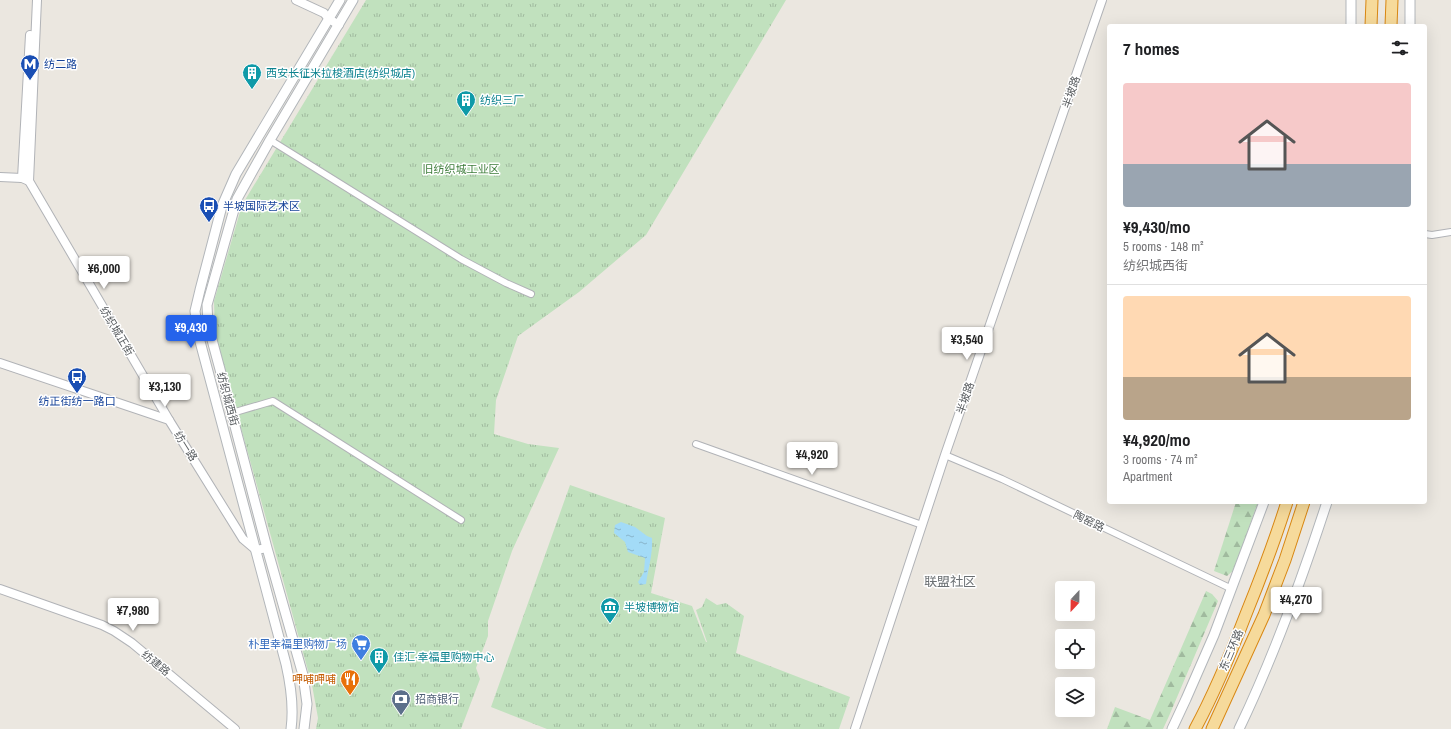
<!DOCTYPE html>
<html lang="en">
<head>
<meta charset="utf-8">
<style>
  body { margin:0; font-family:"Archivo Narrow","Noto Sans SC",sans-serif; background:#f6f6f6; color:#202124; height:100vh; display:flex; flex-direction:column; font-size:15px; white-space:nowrap }
  * { box-sizing:border-box; margin:0 }
  p { font-size:13px; color:#757577 }
  .icon { flex:none; width:22px; height:22px; fill:none; stroke:currentColor; stroke-width:2; stroke-linecap:round; stroke-linejoin:round }
  .map { position:relative; flex:1; overflow:hidden }
  .drawer { position:absolute; left:1107px; top:24px; width:320px; height:480px; display:flex; flex-direction:column; background:#fff; border-radius:4px; box-shadow:0 4px 16px #0002 }
  .drawer>* { flex:none }
  .needle { width:26px; rotate:202deg }
  .tools { position:absolute; left:1055px; top:581px; display:grid; gap:8px }
  .tools a { display:grid; place-items:center; width:40px; height:40px; border-radius:4px; background:#fff; box-shadow:0 4px 16px #0002; font-size:20px }
  .price { position:absolute; translate:-50% -34px; padding:0 9px; border-radius:4px; background:#fff; color:#222; font-size:13px; line-height:26px; filter:drop-shadow(0 1px 2px #0008) }
  .price::after { content:''; position:absolute; left:50%; top:24px; width:12px; height:9px; margin-left:-6px; background:inherit; clip-path:polygon(0 0,100% 0,50% 100%) }
  .price.selected { background:#2563eb; color:#fff }
  ul { padding:0; list-style:none }
  li { display:grid; align-content:center; gap:8px; height:212px; padding:0 16px }
  li+li { border-top:1px solid #e0e0e0 }
  li span { display:grid; place-items:center; height:124px; border-radius:4px; color:#555 }
  li>.icon { margin-inline-start:auto }
  span .icon { width:72px; height:72px; fill:#fffc; stroke-width:1 }
  li b { font-size:17px }
  h2 { display:flex; justify-content:space-between; align-items:center; height:48px; padding:0 16px; font-size:17px }
  .map>svg:first-child { display:block }
  .grass { fill:url(#grass-tufts) }
  .forest { fill:url(#forest-firs) }
  .water { fill:url(#water-ripples) }
  .lines { fill:none; stroke-linecap:round; stroke-linejoin:round }
  .minor-casing { stroke:#b1b3b7; stroke-width:8 }
  .tertiary-casing { stroke:#b1b3b7; stroke-width:10 }
  .secondary-casing { stroke:#b2b6ba; stroke-width:11 }
  .trunk-casing { stroke:#d88712; stroke-width:13 }
  .minor { stroke:#fff; stroke-width:6 }
  .tertiary { stroke:#fff; stroke-width:8 }
  .secondary { stroke:#fff; stroke-width:9 }
  .trunk { stroke:#f6da9b; stroke-width:11 }
  .labels { text-anchor:middle; dominant-baseline:central; stroke-width:3; stroke-linejoin:round; paint-order:stroke }
  .transit-label { font-size:11px; fill:#164399; stroke:#fff; text-anchor:start }
  .culture-label { font-size:11px; fill:#0d838f; stroke:#fff; text-anchor:start }
  .street-label { font-size:11px; fill:#595d60; stroke:#fff }
  .park-label { font-size:11px; fill:#3d7d3a; stroke:#fff }
  .shop-label { font-size:11px; fill:#366cbe; stroke:#fff; text-anchor:end }
  .food-label { font-size:11px; fill:#c56008; stroke:#fff; text-anchor:end }
  .service-label { font-size:11px; fill:#4e5e75; stroke:#fff; text-anchor:start }
  .quarter-label { font-size:13px; fill:#6a6f72; stroke:#fff }
</style>
</head>
<body>
<div class="map">
<svg width="1451" height="729" viewBox="0 0 1451 729">
  <defs>
    <pattern id="grass-tufts" width="24" height="20" patternUnits="userSpaceOnUse"><rect width="24" height="20" fill="#c1e1be"/><path d="M3 7l-1-3M5 7V3M7 7l1-3M15 17l-1-3M17 17v-4M19 17l1-3" fill="none" stroke="#a0ba9e"/></pattern>
    <pattern id="forest-firs" width="22" height="20" patternUnits="userSpaceOnUse"><rect width="22" height="20" fill="#c1e1be"/><path d="M5 1l3.5 6h-7zM16 11l3.5 6h-7z" fill="#a0ba9e"/></pattern>
    <pattern id="water-ripples" width="26" height="14" patternUnits="userSpaceOnUse"><rect width="26" height="14" fill="#a3dbf7"/><path d="M2 4q2-2 4 0t4 0M15 11q2-2 4 0t4 0" fill="none" stroke="#88b5cb"/></pattern>
  </defs>
  <rect width="100%" height="100%" fill="#ebe7e0"/>
  <g class="grass">
    <path d="M 366,0 L 786,0 L 646,235 L 579,292 L 518,336 L 496,400 L 494,434 L 528,444 L 559,448 L 512,551 L 488,621 L 488,636 L 476,668 L 480,679 L 461,729 L 316,729 L 318,718 L 312,685 L 215,334 L 214,301 L 242,205 Z"/>
    <path d="M 570,485 L 665,518 L 651,593 L 692,606 L 706,642 L 707,642 L 696,610 L 702,607 L 706,598 L 717,605 L 726,603 L 744,616 L 736,653 L 850,697 L 839,729 L 547,729 L 491,707 Z"/>
  </g>
  <g class="forest">
    <path d="M 1236,502 L 1258,502 L 1234,570 L 1227,576 L 1214,571 Z"/>
    <path d="M 1206,591 L 1212,594 L 1218,601 L 1169,716 L 1163,729 L 1107,729 L 1115,707 L 1150,720 Z"/>
  </g>
  <path class="water" d="M 621,522 L 635,527 L 647,536 L 652,538 C 653,554 648,569 646,584 L 640,585 L 638,582 L 644,572 L 645,558 L 628,552 L 625,542 L 614,533 L 615,525 Z"/>
  <g class="lines">
    <g class="minor-casing">
      <g id="minor">
        <path d="M 270,140 L 461,259 L 506,283 L 531,294"/>
        <path d="M 1425,234 L 1432,235 L 1451,232"/>
        <path d="M 232,413 L 273,401 L 461,520"/>
        <path d="M 696,444 L 922,525"/>
        <path d="M 945,455 L 1002,479 L 1232,589"/>
      </g>
    </g>
    <g class="tertiary-casing">
      <g id="tertiary">
        <path d="M 296,0 L 324,13 L 329,19 L 339,25"/>
        <path d="M 0,177 L 22,178 L 27,177"/>
        <path d="M 22,178 L 29,181 L 169,420"/>
        <path d="M 22,178 L 30,35"/>
        <path d="M 29,181 L 37,0"/>
        <path d="M 0,363 L 169,420 L 243,539 L 256,550 L 267,548"/>
        <path d="M 0,589 L 102,625 L 114,631 L 132,643 L 235,729"/>
        <path d="M 855,729 L 945,455 L 1102,0"/>
      </g>
    </g>
    <g class="secondary-casing">
      <g id="secondary">
        <path d="M 1351,26 L 1351,0"/>
        <path d="M 1410,26 L 1410,0"/>
        <path d="M 291,729 C 294,707 291,686 286,664 L 198,334 L 195,311 L 200,290 L 222,206 L 236,174 L 340,0"/>
        <path d="M 304,729 L 307,704 L 303,675 L 267,548 L 221,373 L 208,325 L 207,305 L 237,199 L 270,140 L 353,0"/>
        <path d="M 1172,729 L 1186,699 L 1214,635 L 1264,502"/>
        <path d="M 1239,729 C 1274,656 1302,579 1327,502"/>
      </g>
    </g>
    <g class="trunk-casing">
      <g id="trunk">
        <path d="M 1371,26 L 1372,0"/>
        <path d="M 1391,26 L 1392,0"/>
        <path d="M 1195,729 C 1215,692 1231,653 1246,614 C 1261,577 1275,540 1287,502"/>
        <path d="M 1212,729 L 1264,615 L 1285,560 L 1304,502"/>
      </g>
    </g>
    <use href="#minor" class="minor"/>
    <use href="#tertiary" class="tertiary"/>
    <use href="#secondary" class="secondary"/>
    <use href="#trunk" class="trunk"/>
  </g>
  <defs>
    <g id="metro-pin" transform="scale(1)"><path d="M0 17L-7.5 6A9.5 9.5 0 1 1 7.5 6Z" fill="#1a4fb4" stroke="#fff"/><path d="M-5.5 5V-5H-3L0 0L3-5H5.5V5H3V-.5L0 4L-3-.5V5Z" fill="#fff"/></g>
    <g id="building-pin" transform="scale(1)"><path d="M0 17L-7.5 6A9.5 9.5 0 1 1 7.5 6Z" fill="#0f9aa8" stroke="#fff"/><path d="M-4-6H4V6H1V3H-1V6H-4ZM-2.5-4.3h1.7v1.8h-1.7ZM.8-4.3h1.7v1.8H.8ZM-2.5-1h1.7V.8h-1.7ZM.8-1h1.7V.8H.8Z" fill="#fff"/></g>
    <g id="bus-pin" transform="scale(1)"><path d="M0 17L-7.5 6A9.5 9.5 0 1 1 7.5 6Z" fill="#1a4fb4" stroke="#fff"/><path d="M-5-6H5V4H4V6H2V4H-2V6H-4V4H-5ZM-3.5-4V0h7V-4ZM-3.5 1.2v1.5H-2V1.2ZM2 1.2v1.5H3.5V1.2Z" fill="#fff"/></g>
    <g id="museum-pin" transform="scale(1)"><path d="M0 17L-7.5 6A9.5 9.5 0 1 1 7.5 6Z" fill="#0f9aa8" stroke="#fff"/><path d="M0-6L6-3V-2H-6V-3ZM-5-1h2V3h-2ZM-1-1h2V3h-2ZM3-1h2V3H3ZM-6 4H6V6H-6Z" fill="#fff"/></g>
    <g id="supermarket-pin" transform="scale(1)"><path d="M0 17L-7.5 6A9.5 9.5 0 1 1 7.5 6Z" fill="#3f7fe0" stroke="#fff"/><path d="M-6-5.5h2.5l.6 2H6L4.5 2H-2.5L-4.4-4H-6ZM-1.5 3.2a1.3 1.3 0 1 0 .1 0ZM3 3.2a1.3 1.3 0 1 0 .1 0Z" fill="#fff"/></g>
    <g id="restaurant-pin" transform="scale(1)"><path d="M0 17L-7.5 6A9.5 9.5 0 1 1 7.5 6Z" fill="#e8710a" stroke="#fff"/><path d="M-5-6h1v4h1v-4h1v4h1v-4h1v5L-1.5 .5V6h-2V.5L-5-1ZM5-6V6H3V1.5H1.5Q1.5-4 5-6Z" fill="#fff"/></g>
    <g id="bank-pin" transform="scale(1)"><path d="M0 17L-7.5 6A9.5 9.5 0 1 1 7.5 6Z" fill="#5c6f8a" stroke="#fff"/><path d="M-6-4H6V4H-6ZM0-2.3a2.3 2.3 0 1 0 0 4.6a2.3 2.3 0 1 0 0-4.6Z" fill="#fff"/></g>
  </defs>
  <g fill-rule="evenodd">
    <use href="#metro-pin" x="30" y="64"/>
    <use href="#building-pin" x="252" y="73"/>
    <use href="#building-pin" x="466" y="100"/>
    <use href="#bus-pin" x="209" y="206"/>
    <use href="#bus-pin" x="77" y="377"/>
    <use href="#museum-pin" x="610" y="607"/>
    <use href="#supermarket-pin" x="361" y="644"/>
    <use href="#building-pin" x="379" y="657"/>
    <use href="#restaurant-pin" x="350" y="679"/>
    <use href="#bank-pin" x="401" y="699"/>
  </g>
  <g class="labels">
    <g class="transit-label">
      <text x="44" y="64">纺二路</text>
      <text x="223" y="206">半坡国际艺术区</text>
      <text x="77" y="401" text-anchor="middle">纺正街纺一路口</text>
    </g>
    <g class="culture-label">
      <text x="266" y="73">西安长征米拉梭酒店(纺织城店)</text>
      <text x="480" y="100">纺织三厂</text>
      <text x="624" y="607">半坡博物馆</text>
      <text x="393" y="657">佳汇·幸福里购物中心</text>
    </g>
    <g class="street-label">
      <text transform="translate(1071 92) rotate(-71)">半坡路</text>
      <text transform="translate(117 331) rotate(59)">纺织城正街</text>
      <text transform="translate(965 398) rotate(-71)">半坡路</text>
      <text transform="translate(228 399) rotate(75)">纺织城西街</text>
      <text transform="translate(186 446) rotate(58)">纺一路</text>
      <text transform="translate(1089 521) rotate(26)">陶窑路</text>
      <text transform="translate(1231 650) rotate(-67)">东三环路</text>
      <text transform="translate(156 663) rotate(39)">纺建路</text>
    </g>
    <g class="park-label">
      <text x="461" y="169">旧纺织城工业区</text>
    </g>
    <g class="shop-label">
      <text x="347" y="644">朴里幸福里购物广场</text>
    </g>
    <g class="food-label">
      <text x="336" y="679">呷哺呷哺</text>
    </g>
    <g class="service-label">
      <text x="415" y="699">招商银行</text>
    </g>
    <g class="quarter-label">
      <text x="950" y="581">联盟社区</text>
    </g>
  </g>
</svg>
<div class="tools">
<a><svg class="needle" viewBox="-14 -14 28 28"><path d="M0-13l5 13h-10z" fill="#e53935"/><path d="M0 13l5-13h-10z" fill="#757577"/></svg></a>
<a><svg class="icon" aria-label="locate" viewBox="0 0 24 24"><circle cx="12" cy="12" r="6"/><path d="M12 2v4M12 18v4M2 12h4M18 12h4"/></svg></a>
<a><svg class="icon" aria-label="layers" viewBox="0 0 24 24"><path d="M12 4l9 5-9 5-9-5zM3 14l9 5 9-5"/></svg></a>
</div>
<b class="price" style="left:104px;top:290px">¥6,000</b>
<b class="price selected" style="left:191px;top:349px">¥9,430</b>
<b class="price" style="left:967px;top:361px">¥3,540</b>
<b class="price" style="left:165px;top:408px">¥3,130</b>
<b class="price" style="left:812px;top:476px">¥4,920</b>
<b class="price" style="left:1296px;top:621px">¥4,270</b>
<b class="price" style="left:133px;top:632px">¥7,980</b>
<section class="drawer">
<h2>7 homes<svg class="icon" aria-label="filters" viewBox="0 0 24 24"><path d="M4 7h16M4 17h16"/><circle cx="9" cy="7" r="2"/><circle cx="15" cy="17" r="2"/></svg></h2>
<ul>
<li><span style="background:linear-gradient(#f6c9c9 65%,#9aa5b1 0)"><svg class="icon" aria-label="home" viewBox="0 0 24 24"><path d="M3 11l9-7 9 7M6 9v11h12V9"/></svg></span><div><b>¥9,430/mo</b><p>5 rooms · 148 m²</p><p>纺织城西街</p></div></li>
<li><span style="background:linear-gradient(#ffd9b3 65%,#b9a48a 0)"><svg class="icon" aria-label="home" viewBox="0 0 24 24"><path d="M3 11l9-7 9 7M6 9v11h12V9"/></svg></span><div><b>¥4,920/mo</b><p>3 rooms · 74 m²</p><p>Apartment</p></div></li>
</ul>
</section>
</div>
</body>
</html>
